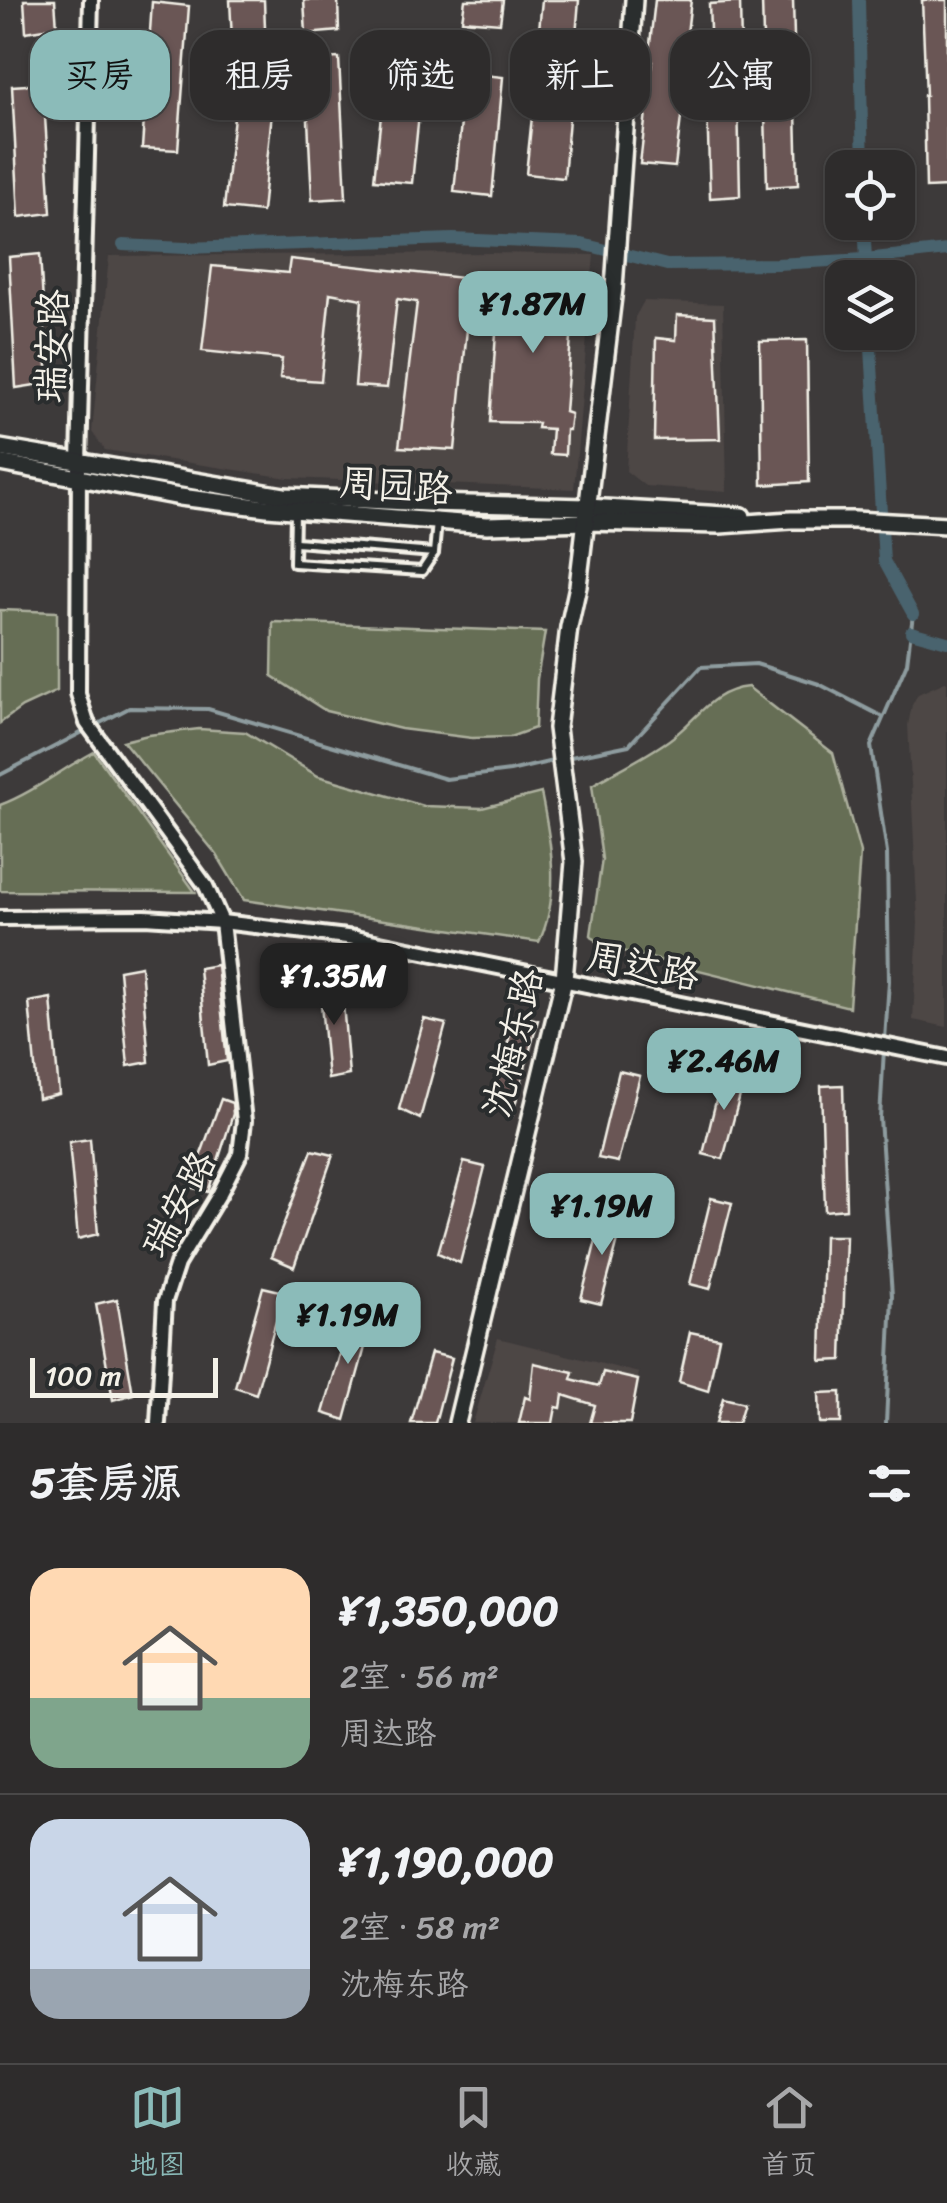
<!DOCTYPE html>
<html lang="zh">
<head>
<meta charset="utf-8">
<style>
  body { margin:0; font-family:Sriracha,"LXGW WenKai TC",sans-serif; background:#363434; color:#f1f3f6; height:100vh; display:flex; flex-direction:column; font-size:38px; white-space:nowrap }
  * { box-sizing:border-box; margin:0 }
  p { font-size:32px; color:#a7a7a9 }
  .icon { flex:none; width:55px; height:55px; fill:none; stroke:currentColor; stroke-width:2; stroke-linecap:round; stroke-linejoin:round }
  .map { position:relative; height:1423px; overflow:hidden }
  .drawer { display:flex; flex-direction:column; background:#2e2c2c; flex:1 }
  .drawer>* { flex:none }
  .banner { position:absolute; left:30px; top:30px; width:888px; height:90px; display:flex; gap:20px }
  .tools { position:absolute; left:825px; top:150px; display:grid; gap:20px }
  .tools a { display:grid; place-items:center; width:90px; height:90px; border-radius:20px; background:#2e2c2c; box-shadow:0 2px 8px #0004,0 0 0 2px #494848; font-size:50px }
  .scale { position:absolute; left:30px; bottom:25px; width:188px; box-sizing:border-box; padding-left:10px; border:5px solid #f4f1e8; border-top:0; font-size:28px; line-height:35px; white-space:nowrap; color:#f4f1e8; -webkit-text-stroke:8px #2a2d2e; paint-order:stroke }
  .price { position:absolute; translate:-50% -85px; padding:0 22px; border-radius:20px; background:#8bbbb9; color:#111; font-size:32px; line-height:65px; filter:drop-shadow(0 2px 5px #0008) }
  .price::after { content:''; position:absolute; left:50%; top:60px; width:30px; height:22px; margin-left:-15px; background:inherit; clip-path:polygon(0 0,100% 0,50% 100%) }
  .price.current { background:#222; color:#fff }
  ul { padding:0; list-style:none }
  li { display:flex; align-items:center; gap:30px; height:250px; padding:0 30px }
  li+li { border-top:2px solid #494848 }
  li span { display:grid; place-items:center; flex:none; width:280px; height:200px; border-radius:30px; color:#555 }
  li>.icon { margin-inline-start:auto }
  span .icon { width:120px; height:120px; fill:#fffc; stroke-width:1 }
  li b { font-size:42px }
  h2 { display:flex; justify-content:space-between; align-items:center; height:120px; padding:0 30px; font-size:42px }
  .pill { padding:0 35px; border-radius:30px; background:#2e2c2c; box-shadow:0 2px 8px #0004,0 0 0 2px #494848; font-size:35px; line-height:90px }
  .pill.current { background:#8bbbb9; color:#111 }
  .dock { display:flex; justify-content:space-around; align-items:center; height:140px; border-top:2px solid #494848; background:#2e2c2c; font-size:28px; color:#a7a7a9 }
  .dock a { display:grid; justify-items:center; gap:5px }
  .dock .current { color:#8bbbb9 }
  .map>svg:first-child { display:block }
  .built { fill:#4d4645 }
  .green { fill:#666e54; stroke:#adb09e; stroke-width:2.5 }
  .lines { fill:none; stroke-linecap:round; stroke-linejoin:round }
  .stream { stroke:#8e9c9f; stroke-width:4 }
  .canal { stroke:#4a636e; stroke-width:12 }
  .building { fill:#6a5755; stroke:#f4f1e8; stroke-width:2.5 }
  .service-casing { stroke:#f4f1e8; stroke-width:14 }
  .minor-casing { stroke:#f4f1e8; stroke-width:20 }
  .tertiary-casing { stroke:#f4f1e8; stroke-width:22 }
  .service { stroke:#2a2d2e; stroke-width:6 }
  .minor { stroke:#2a2d2e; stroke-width:12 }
  .tertiary { stroke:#2a2d2e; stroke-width:15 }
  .labels { text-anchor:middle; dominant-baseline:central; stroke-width:8; stroke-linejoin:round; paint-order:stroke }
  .street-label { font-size:38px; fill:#f4f1e8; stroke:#2a2d2e }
</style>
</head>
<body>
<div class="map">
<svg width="947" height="1423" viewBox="0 0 947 1423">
  <rect width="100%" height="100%" fill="#3d3a3a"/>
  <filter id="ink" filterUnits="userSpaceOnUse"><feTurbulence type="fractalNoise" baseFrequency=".01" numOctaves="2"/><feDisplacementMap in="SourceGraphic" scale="20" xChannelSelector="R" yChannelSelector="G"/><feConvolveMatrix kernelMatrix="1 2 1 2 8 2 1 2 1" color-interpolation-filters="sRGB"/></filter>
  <g filter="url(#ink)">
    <g class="built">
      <path d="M 492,253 L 594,255 L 574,489 L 288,478 L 105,450 L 92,432 L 109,256 Z"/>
      <path d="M 644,301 L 723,304 L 727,492 L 645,486 L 626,471 L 635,317 Z"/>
      <path d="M 945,682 L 947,683 L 947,1027 L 913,1020 L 918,923 L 908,725 L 912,705 L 918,694 Z"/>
      <path d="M 498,1338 L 639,1373 L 630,1423 L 473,1423 Z"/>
    </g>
    <g class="green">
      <path d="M 0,610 L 57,612 L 57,691 L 22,707 L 0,723 Z"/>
      <path d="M 273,622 L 545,632 L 537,679 L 535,728 L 510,737 L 472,738 L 401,729 L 326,711 L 272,676 Z"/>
      <path d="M 748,687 L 833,753 L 860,853 L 849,1007 L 601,946 L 591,935 L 602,859 L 592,785 C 618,770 645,757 669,740 C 698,720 709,691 748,687 Z"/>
      <path d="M 199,729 L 245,732 L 318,776 L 424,806 L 482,808 L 541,793 C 551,841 561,896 539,942 L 244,900 L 217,855 L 123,741 L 148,735 Z"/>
      <path d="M 94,752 L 195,892 L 0,891 L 0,805 C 34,792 62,769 94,752 Z"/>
    </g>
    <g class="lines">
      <g class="stream">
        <path d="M 566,758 L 629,745 L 701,667 L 756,664 L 819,684 L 883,717"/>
        <path d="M 0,775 L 129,708 L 208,709 L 446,779 L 510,771 L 557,760"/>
        <path d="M 885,1040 L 889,981 L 887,853 L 871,746 L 907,663 L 913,614"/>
        <path d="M 884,1049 L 880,1118 L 892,1296 L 886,1423"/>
      </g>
      <g class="canal">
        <path d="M 859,0 L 863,168"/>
        <path d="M 864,222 L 867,278"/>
        <path d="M 123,245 L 185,248 L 453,239 L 582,244 L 667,265 L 777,264 L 865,259 L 947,250"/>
        <path d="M 870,332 L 884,561 L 913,614"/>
        <path d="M 911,632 L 947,642"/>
      </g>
    </g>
    <g class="building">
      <path d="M 24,0 L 55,0 L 57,27 L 26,32 Z"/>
      <path d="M 230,0 L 264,0 L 266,57 L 233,60 Z"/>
      <path d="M 304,0 L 338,0 L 339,31 L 306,34 Z"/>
      <path d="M 465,0 L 503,0 L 500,23 L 462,20 Z"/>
      <path d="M 542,0 L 579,0 L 564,178 L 526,174 L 540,40 L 538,39 Z"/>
      <path d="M 655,0 L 691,0 L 682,76 L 686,76 L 675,167 L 640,164 L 652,61 L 648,61 Z"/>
      <path d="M 762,0 L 793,0 L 798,185 L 767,187 Z"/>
      <path d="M 922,0 L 947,0 L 947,187 L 926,188 L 924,95 L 926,95 Z"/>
      <path d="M 152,2 L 189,6 L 178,150 L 142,148 Z"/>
      <path d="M 740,2 L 742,94 L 738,95 L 740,196 L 710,198 L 707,105 L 713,105 L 709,4 Z"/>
      <path d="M 339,58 L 346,198 L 312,200 L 305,60 Z"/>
      <path d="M 387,60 L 424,64 L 412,183 L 374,180 Z"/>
      <path d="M 466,73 L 503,77 L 492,196 L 454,192 Z"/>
      <path d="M 43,84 L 51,213 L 19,217 L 12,86 Z"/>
      <path d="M 237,89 L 274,92 L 262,212 L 224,208 Z"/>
      <path d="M 40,254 L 48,383 L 16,388 L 9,257 Z"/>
      <path d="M 290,259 L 472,279 L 455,450 L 399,447 L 417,302 L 397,299 L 387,388 L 355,386 L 362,299 L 330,293 L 321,381 L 280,378 L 282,359 L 202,351 L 212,266 L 288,273 Z"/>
      <path d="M 500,273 L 537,277 L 537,286 L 575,288 L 565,412 L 571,414 L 569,430 L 566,430 L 565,455 L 550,454 L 552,429 L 537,428 L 538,423 L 490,422 Z"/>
      <path d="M 677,315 L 715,317 L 720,439 L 654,440 L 656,338 L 676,340 Z"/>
      <path d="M 807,340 L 809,482 L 762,485 L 760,341 Z"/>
      <path d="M 217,965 L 227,1061 L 208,1065 L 199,968 Z"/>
      <path d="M 141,966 L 149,1062 L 128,1066 L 119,970 Z"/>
      <path d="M 341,979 L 349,1075 L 328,1079 L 319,982 Z"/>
      <path d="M 51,998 L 59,1094 L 38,1099 L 29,1002 Z"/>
      <path d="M 516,1014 L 538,1020 L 512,1116 L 490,1105 Z"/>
      <path d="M 424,1019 L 446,1024 L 420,1119 L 399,1109 Z"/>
      <path d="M 724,1068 L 746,1073 L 723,1159 L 703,1154 Z"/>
      <path d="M 619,1071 L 640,1076 L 618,1162 L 598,1158 Z"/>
      <path d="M 843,1085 L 846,1209 L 825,1211 L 821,1086 Z"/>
      <path d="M 221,1099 L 232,1103 L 233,1114 L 208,1192 L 189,1187 Z"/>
      <path d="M 90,1139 L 98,1234 L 78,1239 L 69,1142 Z"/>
      <path d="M 312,1150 L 333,1155 L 294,1267 L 271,1257 Z"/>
      <path d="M 464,1162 L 485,1167 L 460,1263 L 438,1253 Z"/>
      <path d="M 711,1198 L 732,1203 L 710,1289 L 690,1284 Z"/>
      <path d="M 603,1213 L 624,1218 L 601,1304 L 581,1299 Z"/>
      <path d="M 824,1236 L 846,1236 L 842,1360 L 821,1361 Z"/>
      <path d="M 263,1287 L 284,1292 L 256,1394 L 235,1387 Z"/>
      <path d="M 117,1299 L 133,1394 L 113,1400 L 96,1304 Z"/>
      <path d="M 352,1313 L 373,1318 L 345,1420 L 323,1413 Z"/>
      <path d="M 690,1332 L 719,1338 L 708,1391 L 679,1382 Z"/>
      <path d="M 431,1353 L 452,1358 L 435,1423 L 411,1423 Z"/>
      <path d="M 534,1363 L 573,1372 L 571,1379 L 599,1386 L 603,1372 L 638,1380 L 630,1423 L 590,1423 L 595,1405 L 563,1395 L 561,1408 L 556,1407 L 553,1423 L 519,1423 L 525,1397 L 530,1399 Z"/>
      <path d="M 841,1392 L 841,1423 L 820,1423 L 819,1393 Z"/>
      <path d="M 723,1398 L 744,1403 L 738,1423 L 716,1423 Z"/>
    </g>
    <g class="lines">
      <g class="service-casing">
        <g id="service">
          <path d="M 295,513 L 294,563 L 422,571 L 434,553 L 437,522"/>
          <path d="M 296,542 L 434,553"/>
        </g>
      </g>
      <g class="minor-casing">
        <g id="minor">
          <path d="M 91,0 L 79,463 L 78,694 L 87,723 L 206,886 L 222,922 L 244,1121 L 240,1154 L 220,1193 L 177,1264 L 165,1301 L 158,1423"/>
          <path d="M 0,918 L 145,917 L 222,922 L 355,938 L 947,1058"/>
        </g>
      </g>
      <g class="tertiary-casing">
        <g id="tertiary">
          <path d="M 0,448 L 284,496 L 427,503 L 587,507 L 742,516"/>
          <path d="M 0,463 L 180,497 L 267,508 L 487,525 L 586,522 L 720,525 L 791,520 L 854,520 L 947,525"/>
          <path d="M 457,1423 L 564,980 L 574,862 L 557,728 L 569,627 L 578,586 L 614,288 L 634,0"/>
        </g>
      </g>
      <use href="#service" class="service"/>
      <use href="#minor" class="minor"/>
      <use href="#tertiary" class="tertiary"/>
    </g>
  </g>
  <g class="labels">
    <g class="street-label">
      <text transform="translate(52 346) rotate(-88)">瑞安路</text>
      <text transform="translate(396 486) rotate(4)">周园路</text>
      <text transform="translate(643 966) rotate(11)">周达路</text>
      <text transform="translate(513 1043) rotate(-77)">沈梅东路</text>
      <text transform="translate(179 1204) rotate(-62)">瑞安路</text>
    </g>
  </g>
</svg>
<div class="tools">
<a><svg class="icon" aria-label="locate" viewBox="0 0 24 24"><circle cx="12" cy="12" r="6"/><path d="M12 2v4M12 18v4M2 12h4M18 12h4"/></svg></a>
<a><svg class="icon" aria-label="layers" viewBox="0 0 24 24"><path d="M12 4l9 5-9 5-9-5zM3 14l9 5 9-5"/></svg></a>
</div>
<div class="scale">100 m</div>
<b class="price" style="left:533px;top:356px">¥1.87M</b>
<b class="price current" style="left:334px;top:1028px">¥1.35M</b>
<b class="price" style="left:724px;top:1113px">¥2.46M</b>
<b class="price" style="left:602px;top:1258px">¥1.19M</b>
<b class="price" style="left:348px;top:1367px">¥1.19M</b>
<div class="banner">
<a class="pill current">买房</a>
<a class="pill">租房</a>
<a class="pill">筛选</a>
<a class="pill">新上</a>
<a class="pill">公寓</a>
</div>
</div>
<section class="drawer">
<h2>5套房源<svg class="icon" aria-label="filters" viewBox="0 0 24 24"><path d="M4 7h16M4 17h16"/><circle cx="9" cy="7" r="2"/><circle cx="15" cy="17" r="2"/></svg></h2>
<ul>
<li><span style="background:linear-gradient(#ffd9b3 65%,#7fa58c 0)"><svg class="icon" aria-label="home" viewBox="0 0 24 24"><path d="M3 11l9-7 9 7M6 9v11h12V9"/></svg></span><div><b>¥1,350,000</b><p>2室 · 56 m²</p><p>周达路</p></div></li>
<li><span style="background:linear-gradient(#c9d6e8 75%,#9aa5b1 0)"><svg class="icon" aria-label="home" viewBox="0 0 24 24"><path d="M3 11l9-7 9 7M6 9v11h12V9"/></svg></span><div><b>¥1,190,000</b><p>2室 · 58 m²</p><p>沈梅东路</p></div></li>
</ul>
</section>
<nav class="dock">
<a class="current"><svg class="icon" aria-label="map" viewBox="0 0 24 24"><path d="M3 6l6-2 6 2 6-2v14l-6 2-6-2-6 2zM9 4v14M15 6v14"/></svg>地图</a>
<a><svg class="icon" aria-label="saved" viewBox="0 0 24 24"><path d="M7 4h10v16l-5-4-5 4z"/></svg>收藏</a>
<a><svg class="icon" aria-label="home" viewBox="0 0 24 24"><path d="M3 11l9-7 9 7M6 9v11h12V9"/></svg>首页</a>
</nav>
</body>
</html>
